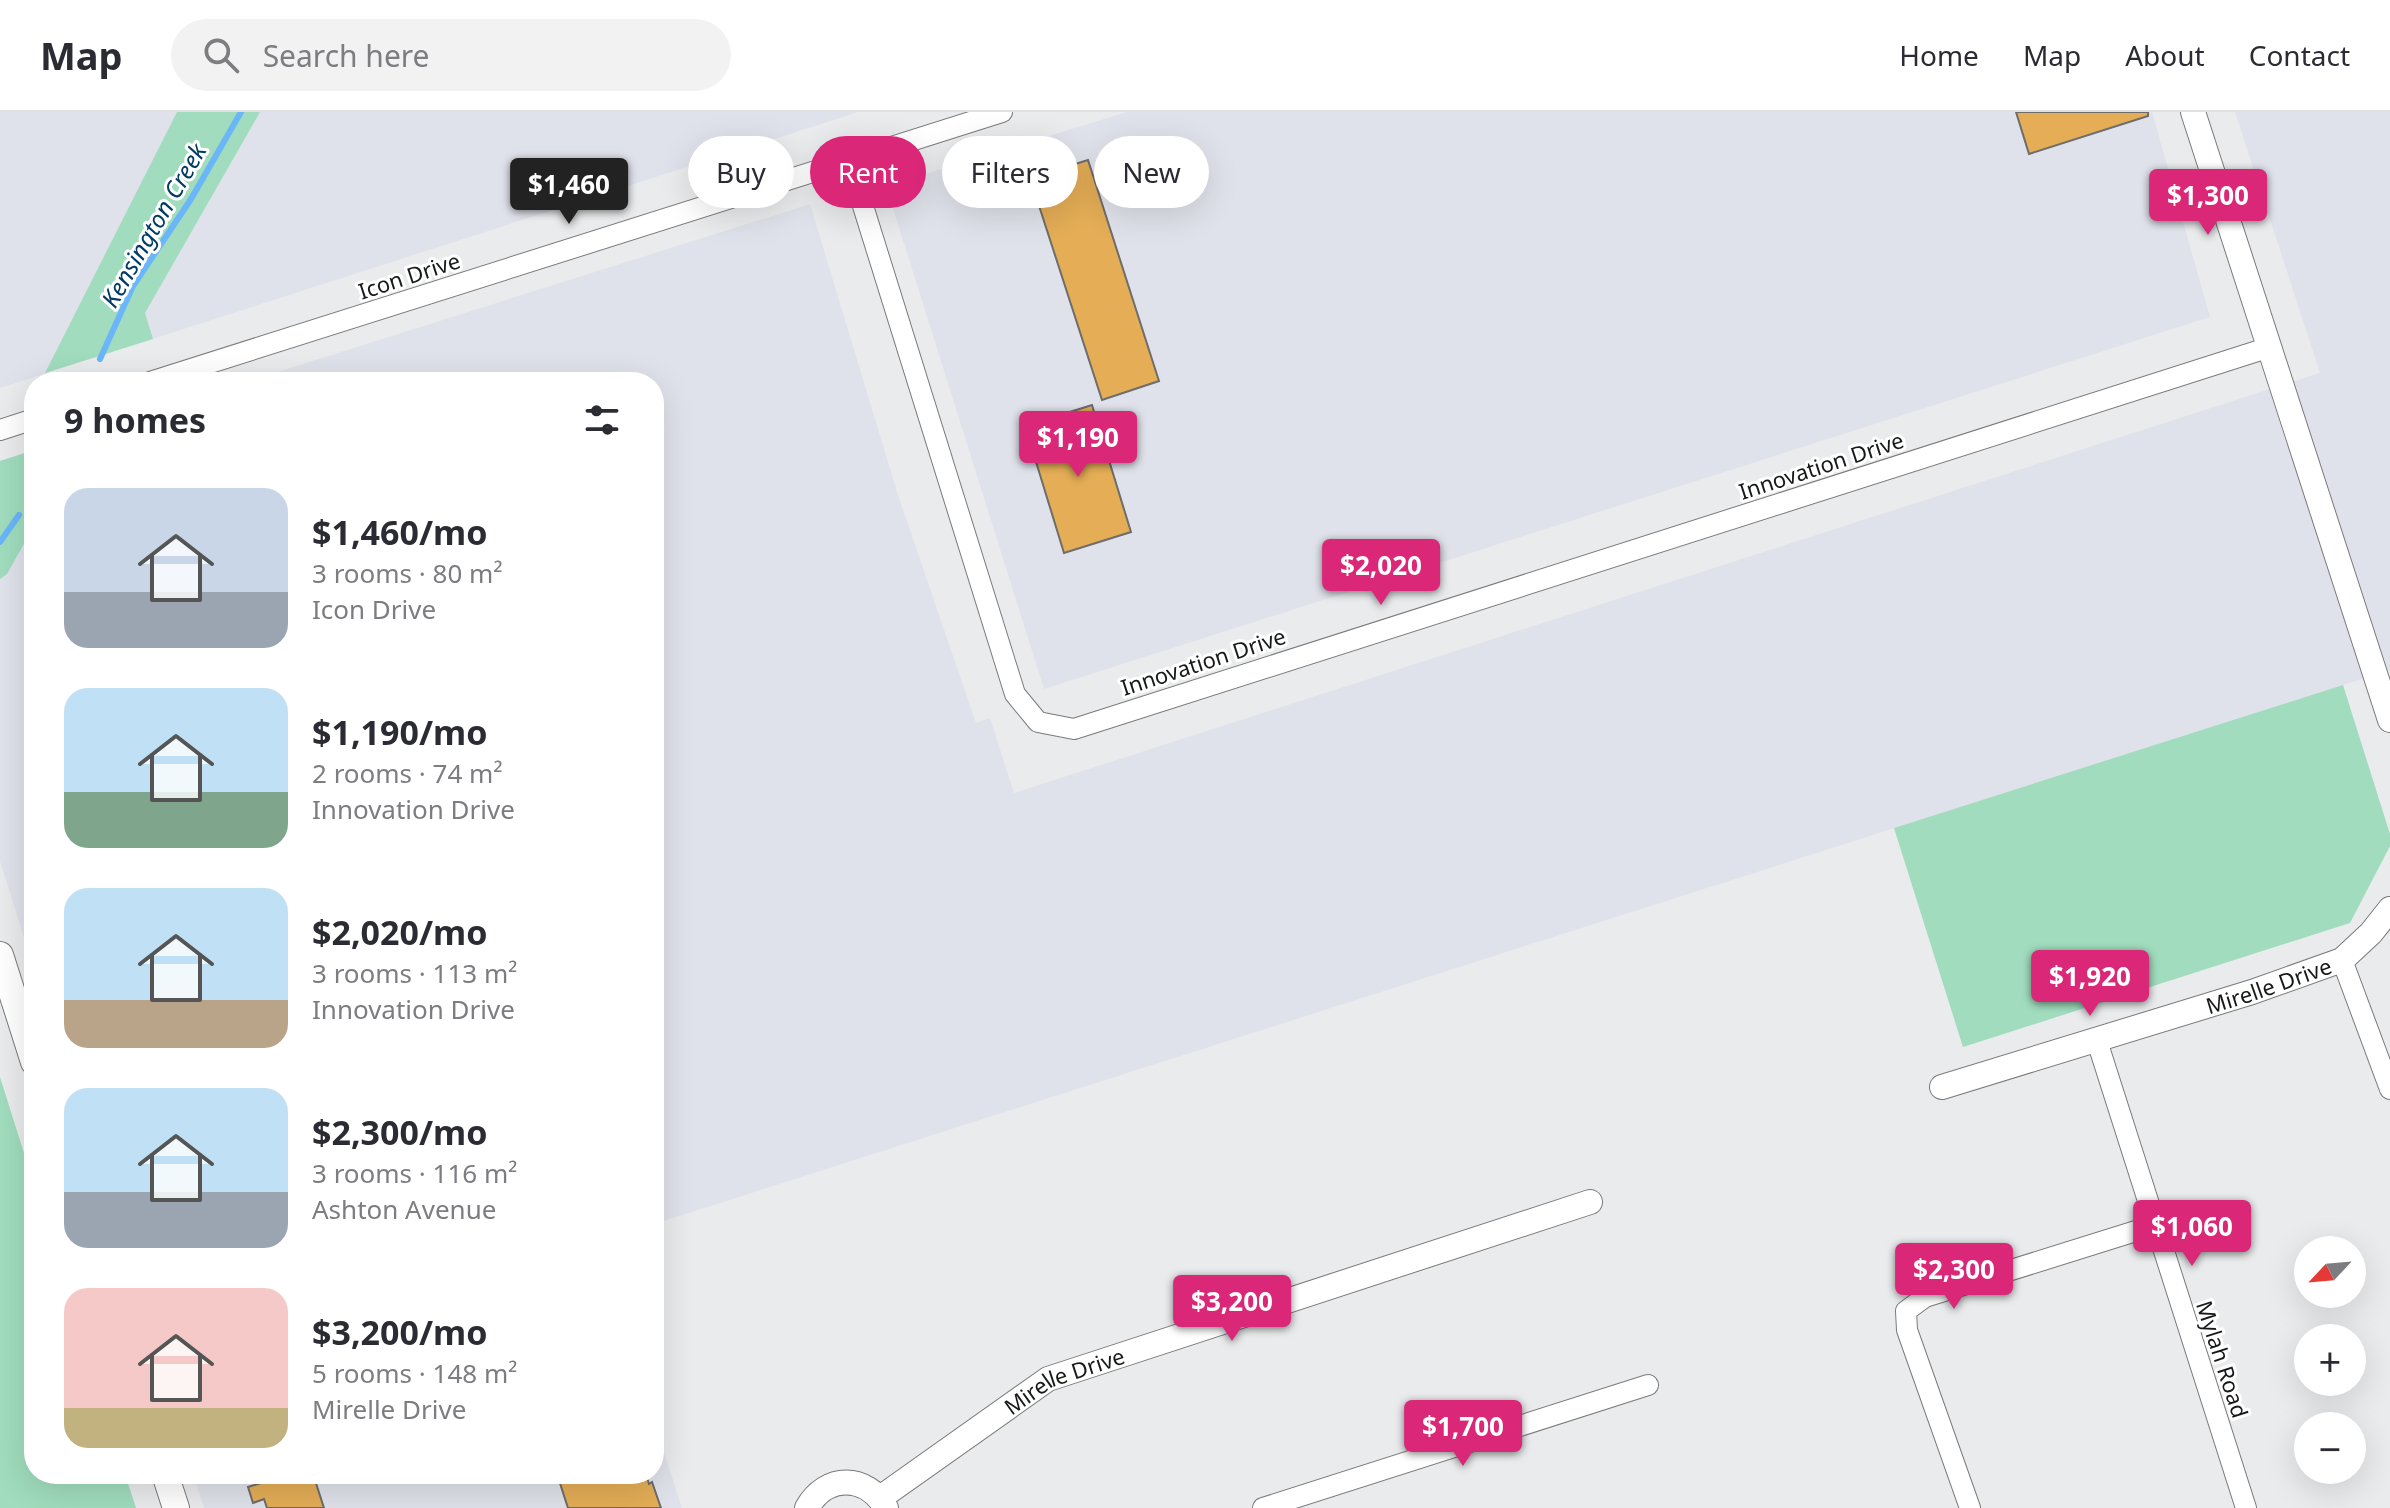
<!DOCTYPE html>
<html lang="en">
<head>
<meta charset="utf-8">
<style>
  body { margin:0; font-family:"Noto Sans",sans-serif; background:#f2f2f3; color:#2b2b33; height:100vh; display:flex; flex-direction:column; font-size:30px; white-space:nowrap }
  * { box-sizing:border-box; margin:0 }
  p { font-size:26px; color:#7c7c81 }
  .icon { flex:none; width:44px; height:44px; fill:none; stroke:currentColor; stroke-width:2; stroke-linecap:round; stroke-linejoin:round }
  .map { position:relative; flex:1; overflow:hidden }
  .panel { position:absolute; left:24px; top:260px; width:640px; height:1112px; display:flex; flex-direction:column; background:#fff; border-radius:32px; box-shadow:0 8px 32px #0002 }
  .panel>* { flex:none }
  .hud { position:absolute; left:688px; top:24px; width:760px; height:72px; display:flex; gap:16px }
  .needle { width:52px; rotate:244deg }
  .buttons { position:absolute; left:2294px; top:1124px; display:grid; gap:16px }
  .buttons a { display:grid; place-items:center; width:72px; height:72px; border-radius:50%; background:#fff; box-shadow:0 8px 32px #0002; font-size:40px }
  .price { position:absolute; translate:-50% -68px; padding:0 18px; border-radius:8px; background:#db2777; color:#fff; font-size:26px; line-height:52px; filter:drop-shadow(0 2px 4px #0008) }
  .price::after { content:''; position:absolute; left:50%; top:48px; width:24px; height:18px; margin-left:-12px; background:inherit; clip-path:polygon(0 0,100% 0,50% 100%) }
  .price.selected { background:#222; color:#fff }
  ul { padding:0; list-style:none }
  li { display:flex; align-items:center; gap:24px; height:200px; padding:0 40px }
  li span { display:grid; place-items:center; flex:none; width:224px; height:160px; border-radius:24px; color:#555 }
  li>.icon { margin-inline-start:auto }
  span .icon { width:96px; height:96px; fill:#fffc; stroke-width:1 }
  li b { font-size:34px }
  h2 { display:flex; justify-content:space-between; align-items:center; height:96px; padding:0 40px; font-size:34px }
  .chip { padding:0 28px; border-radius:36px; background:#fff; box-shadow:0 8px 32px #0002; font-size:28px; line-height:72px }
  .chip.selected { background:#db2777; color:#fff }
  header { display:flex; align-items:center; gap:48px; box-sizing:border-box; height:112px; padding:0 40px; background:#fff; border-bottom:2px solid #e1e1e2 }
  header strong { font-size:38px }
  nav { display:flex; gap:44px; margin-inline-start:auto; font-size:28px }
  .search { width:560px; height:72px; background:#f2f2f3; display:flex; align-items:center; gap:20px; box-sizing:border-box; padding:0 28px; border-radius:44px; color:#7c7c81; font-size:30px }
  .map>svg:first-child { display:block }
  .built { fill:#e0e2eb }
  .green { fill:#a0dcbd }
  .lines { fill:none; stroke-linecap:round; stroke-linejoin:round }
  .stream { stroke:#6ab6f8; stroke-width:6 }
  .building { fill:#e4ad56; stroke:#6d6d6c; stroke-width:2 }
  .minor-casing { stroke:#7a7a7b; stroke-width:22 }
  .tertiary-casing { stroke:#7a7a7b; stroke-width:26 }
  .secondary-casing { stroke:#7a7a7b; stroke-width:28 }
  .minor { stroke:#fff; stroke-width:20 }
  .tertiary { stroke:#fff; stroke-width:24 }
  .secondary { stroke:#fff; stroke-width:26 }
  .labels { text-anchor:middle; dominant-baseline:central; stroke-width:6; stroke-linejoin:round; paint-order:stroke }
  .street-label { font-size:22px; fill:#171818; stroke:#fff }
  .water-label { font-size:24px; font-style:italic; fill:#003b65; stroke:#fff }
</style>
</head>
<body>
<header>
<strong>Map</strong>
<div class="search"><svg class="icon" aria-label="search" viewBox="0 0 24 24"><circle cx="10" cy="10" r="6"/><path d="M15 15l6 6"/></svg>Search here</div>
<nav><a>Home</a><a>Map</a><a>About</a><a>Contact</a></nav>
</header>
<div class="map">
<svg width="2390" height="1396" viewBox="0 0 2390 1396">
  <rect width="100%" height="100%" fill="#eaebec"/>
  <g class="built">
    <path d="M 0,0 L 858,0 L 0,276 Z"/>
    <path d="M 1127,0 L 2152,0 L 2210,205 L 1044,577 L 886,74 Z"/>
    <path d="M 2235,0 L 2390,0 L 2390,558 L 654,1112 L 654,270 L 246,270 L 810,92 L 898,383 L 976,611 L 990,606 L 1014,681 L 2320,261 Z"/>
    <path d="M 34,338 L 34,857 L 0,749 L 0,349 Z"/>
    <path d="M 654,1309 L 682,1396 L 204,1396 L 193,1362 L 654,1362 Z"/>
  </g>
  <g class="green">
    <path d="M 177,0 L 260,0 L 145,201 L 153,227 L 45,261 Z"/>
    <path d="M 34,338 L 34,414 L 7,462 L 0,467 L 0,349 Z"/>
    <path d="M 2343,573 L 2390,722 L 2390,734 L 2350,811 L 1963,935 L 1894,716 Z"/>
    <path d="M 0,965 L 34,1073 L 34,1362 L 125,1362 L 136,1396 L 0,1396 Z"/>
  </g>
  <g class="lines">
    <g class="stream">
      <path d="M 100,247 L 133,174 L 191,87 L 241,0"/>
      <path d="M 0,430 L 19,403"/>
    </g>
  </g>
  <g class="building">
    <path d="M 2016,0 L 2148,0 L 2148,4 L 2029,42 Z"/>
    <path d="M 1088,48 L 1159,269 L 1102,288 L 1030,66 Z"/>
    <path d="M 1092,293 L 1131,420 L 1064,441 L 1025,314 Z"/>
    <path d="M 289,1362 L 313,1362 L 324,1396 L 267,1396 L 264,1387 L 253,1391 L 248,1375 Z"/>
    <path d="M 557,1362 L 646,1362 L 649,1372 L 652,1370 L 661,1396 L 568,1396 Z"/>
  </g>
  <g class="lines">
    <g class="minor-casing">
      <g id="minor">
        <path d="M 849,49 L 1015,582 L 1038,610 L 1074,617 L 2270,235"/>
        <path d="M 150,270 L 1002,0"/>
        <path d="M 0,318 L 34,307"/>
        <path d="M 2342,848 L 2390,977"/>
        <path d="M 2097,929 L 2246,1396"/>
        <path d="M 1263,1396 L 1648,1273"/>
        <path d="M 1970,1396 L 1907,1218 L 1906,1199 L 1925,1185 L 2155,1113"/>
      </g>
    </g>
    <g class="tertiary-casing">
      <g id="tertiary">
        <path d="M 2193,0 L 2390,608"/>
        <path id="s1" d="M 1942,975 L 2252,880 L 2342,848 L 2371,821 L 2390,797"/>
        <path id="s2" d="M 880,1386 L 1048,1267 L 1590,1090"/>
        <path d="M 807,1396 C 826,1362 866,1362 886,1396"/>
      </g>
    </g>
    <g class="secondary-casing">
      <g id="secondary">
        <path d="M 0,843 L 34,950"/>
        <path d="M 165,1362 L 176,1396"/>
      </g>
    </g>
    <use href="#minor" class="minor"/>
    <use href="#tertiary" class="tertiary"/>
    <use href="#secondary" class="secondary"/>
  </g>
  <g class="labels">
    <g class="street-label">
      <text transform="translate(409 163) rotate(-18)">Icon Drive</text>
      <text transform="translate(1821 353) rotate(-18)">Innovation Drive</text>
      <text transform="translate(1203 549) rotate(-18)">Innovation Drive</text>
      <text stroke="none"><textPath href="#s1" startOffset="342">Mirelle Drive</textPath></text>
      <text transform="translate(2223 1247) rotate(72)">Mylah Road</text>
      <text stroke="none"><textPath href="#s2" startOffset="220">Mirelle Drive</textPath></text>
    </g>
    <g class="water-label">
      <text transform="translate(153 113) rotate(-60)">Kensington Creek</text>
    </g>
  </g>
</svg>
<div class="buttons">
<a><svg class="needle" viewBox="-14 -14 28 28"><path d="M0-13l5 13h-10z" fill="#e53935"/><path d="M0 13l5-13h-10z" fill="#7c7c81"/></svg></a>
<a>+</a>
<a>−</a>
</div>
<b class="price selected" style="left:569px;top:114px">$1,460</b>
<b class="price" style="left:2208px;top:125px">$1,300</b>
<b class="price" style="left:1078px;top:367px">$1,190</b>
<b class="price" style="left:1381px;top:495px">$2,020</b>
<b class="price" style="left:2090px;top:906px">$1,920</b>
<b class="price" style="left:2192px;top:1156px">$1,060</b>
<b class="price" style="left:1954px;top:1199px">$2,300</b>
<b class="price" style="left:1232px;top:1231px">$3,200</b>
<b class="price" style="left:1463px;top:1356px">$1,700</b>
<div class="hud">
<a class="chip">Buy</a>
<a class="chip selected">Rent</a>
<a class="chip">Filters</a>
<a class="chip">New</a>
</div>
<section class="panel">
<h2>9 homes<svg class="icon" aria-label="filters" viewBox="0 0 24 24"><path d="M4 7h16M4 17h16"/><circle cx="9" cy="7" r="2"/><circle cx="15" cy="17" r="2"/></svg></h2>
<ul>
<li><span style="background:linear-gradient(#c9d6e8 65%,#9aa5b1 0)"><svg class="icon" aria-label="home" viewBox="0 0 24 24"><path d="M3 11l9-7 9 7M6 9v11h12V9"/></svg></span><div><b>$1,460/mo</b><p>3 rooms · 80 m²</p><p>Icon Drive</p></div></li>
<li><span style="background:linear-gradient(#bfe0f5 65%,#7fa58c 0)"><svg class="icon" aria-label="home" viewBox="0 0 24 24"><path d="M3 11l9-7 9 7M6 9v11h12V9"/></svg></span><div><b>$1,190/mo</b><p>2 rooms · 74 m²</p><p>Innovation Drive</p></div></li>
<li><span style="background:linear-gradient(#bfe0f5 70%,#b9a48a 0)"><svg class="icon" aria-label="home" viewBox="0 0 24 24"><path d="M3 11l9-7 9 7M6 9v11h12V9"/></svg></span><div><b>$2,020/mo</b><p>3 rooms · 113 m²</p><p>Innovation Drive</p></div></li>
<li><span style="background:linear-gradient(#bfe0f5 65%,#9aa5b1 0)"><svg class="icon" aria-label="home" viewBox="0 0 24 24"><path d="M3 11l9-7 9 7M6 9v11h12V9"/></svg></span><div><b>$2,300/mo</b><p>3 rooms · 116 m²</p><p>Ashton Avenue</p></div></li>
<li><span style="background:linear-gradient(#f6c9c9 75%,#c2b280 0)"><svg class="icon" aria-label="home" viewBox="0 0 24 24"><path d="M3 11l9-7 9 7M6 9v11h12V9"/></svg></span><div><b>$3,200/mo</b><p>5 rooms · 148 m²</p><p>Mirelle Drive</p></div></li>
</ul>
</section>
</div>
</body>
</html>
